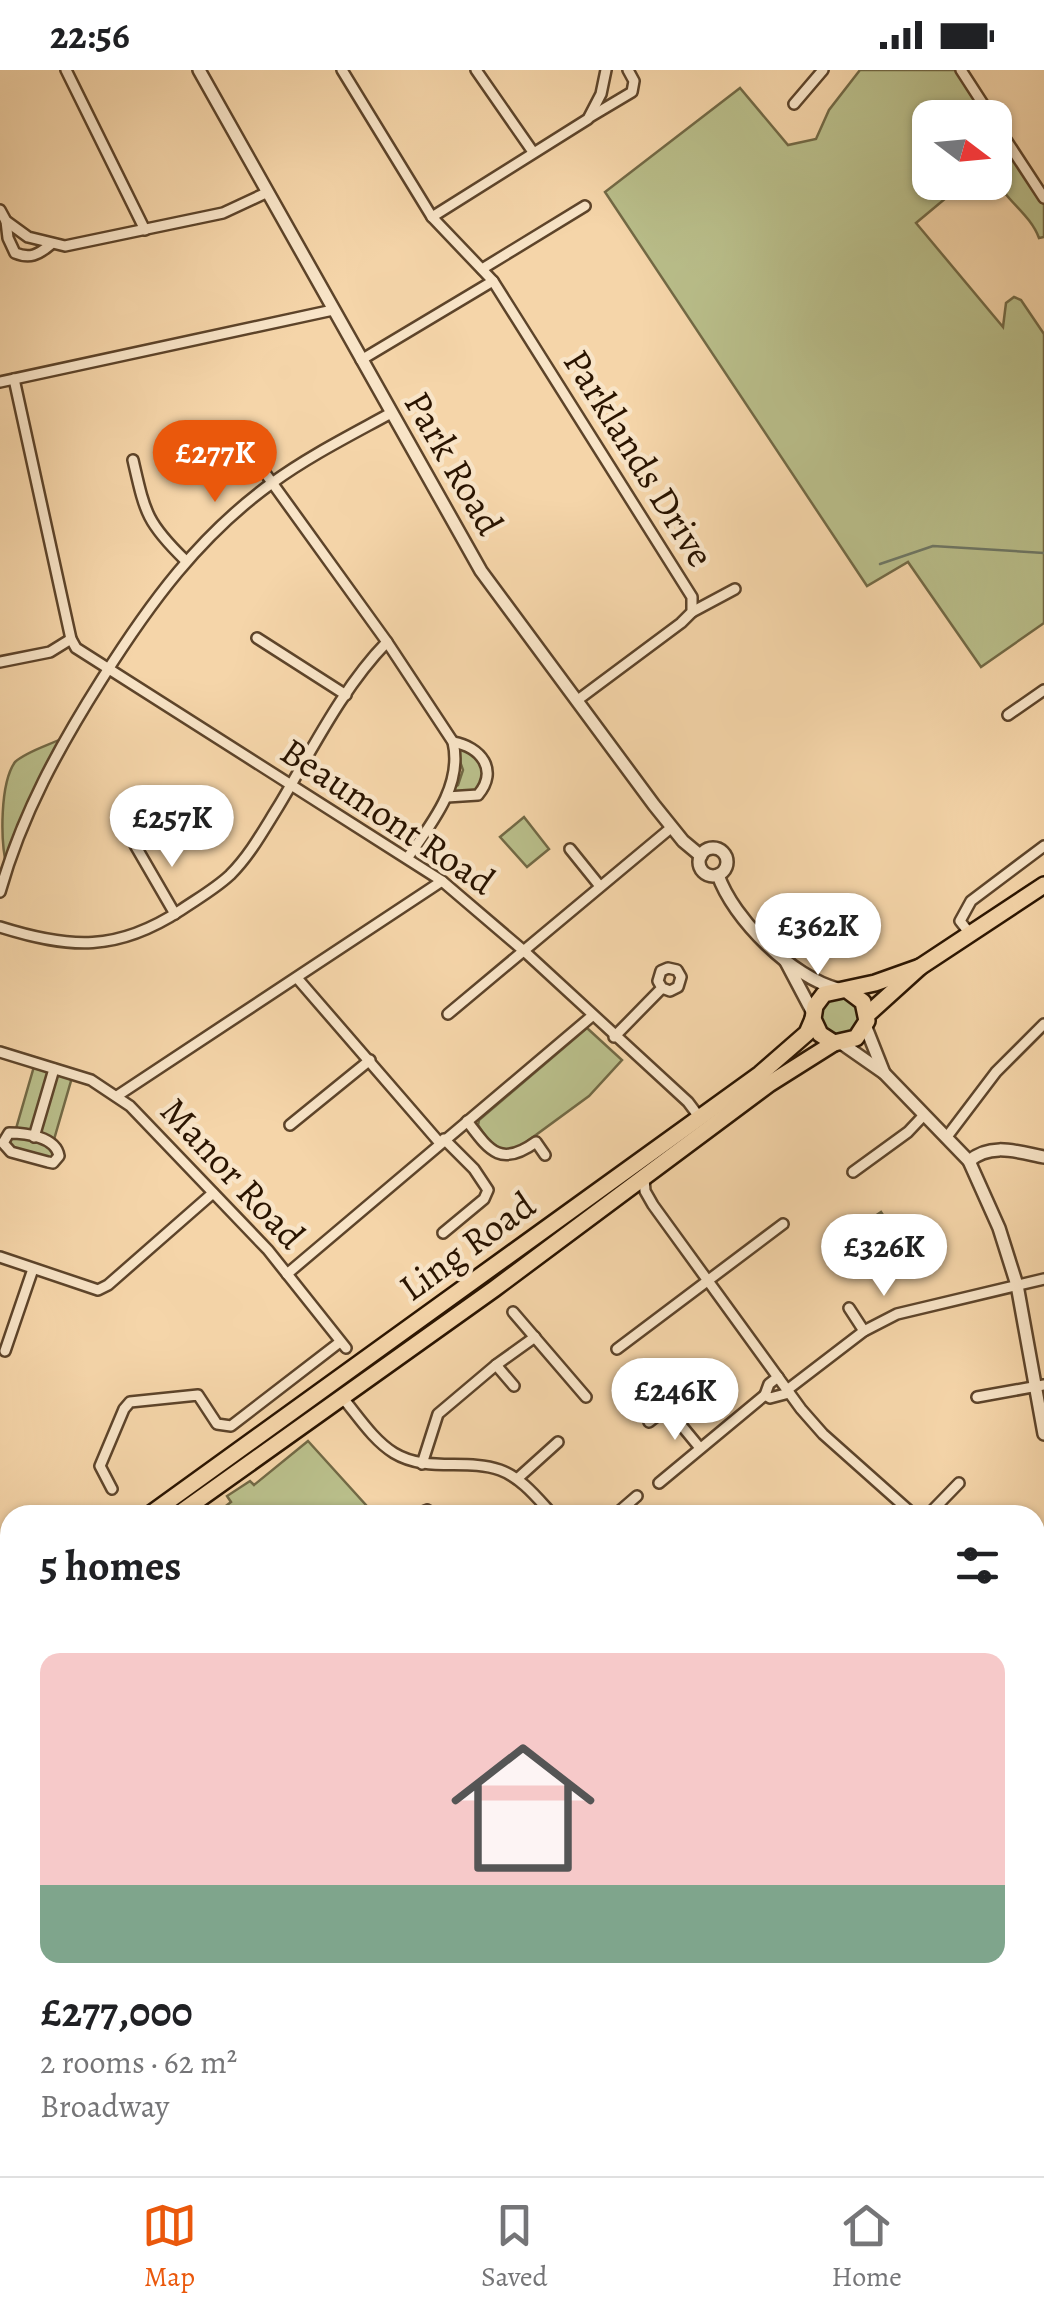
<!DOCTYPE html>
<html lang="en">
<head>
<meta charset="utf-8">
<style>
  body { margin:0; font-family:Alegreya,serif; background:#f6f6f6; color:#202124; height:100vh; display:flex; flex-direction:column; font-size:38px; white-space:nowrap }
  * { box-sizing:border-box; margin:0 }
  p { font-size:32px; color:#757577 }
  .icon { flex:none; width:55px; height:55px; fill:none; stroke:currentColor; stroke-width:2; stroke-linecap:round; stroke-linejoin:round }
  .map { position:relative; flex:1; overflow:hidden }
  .drawer { position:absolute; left:0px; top:1435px; width:1045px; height:672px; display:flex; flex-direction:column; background:#fff; border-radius:30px 30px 0 0; box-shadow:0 2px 8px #0004 }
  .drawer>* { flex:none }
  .needle { width:65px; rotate:106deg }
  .tools { position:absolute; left:912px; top:30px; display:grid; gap:20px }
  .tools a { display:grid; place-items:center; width:100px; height:100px; border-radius:20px; background:#fff; box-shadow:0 2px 8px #0004; font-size:50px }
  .price { position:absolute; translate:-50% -85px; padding:0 22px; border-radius:35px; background:#fff; color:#222; font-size:32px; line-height:65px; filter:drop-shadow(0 2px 5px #0008) }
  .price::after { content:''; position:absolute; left:50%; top:60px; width:30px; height:22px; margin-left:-15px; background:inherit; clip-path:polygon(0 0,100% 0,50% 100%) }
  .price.selected { background:#ea580c; color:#fff }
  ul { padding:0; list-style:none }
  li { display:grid; align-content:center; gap:20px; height:530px; padding:0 40px }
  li+li { border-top:2px solid #e0e0e0 }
  li span { display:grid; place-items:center; height:310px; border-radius:20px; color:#555 }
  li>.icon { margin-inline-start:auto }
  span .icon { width:180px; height:180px; fill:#fffc; stroke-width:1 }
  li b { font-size:42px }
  h2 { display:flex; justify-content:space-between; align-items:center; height:120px; padding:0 40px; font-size:42px }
  .status { display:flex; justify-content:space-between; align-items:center; height:70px; padding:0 50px; background:#fff; direction:ltr }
  .status svg { height:28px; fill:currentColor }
  .tab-bar { display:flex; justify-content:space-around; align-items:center; height:140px; border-top:2px solid #e0e0e0; background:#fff; font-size:28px; color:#757577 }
  .tab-bar a { display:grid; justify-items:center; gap:5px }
  .tab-bar .selected { color:#ea580c }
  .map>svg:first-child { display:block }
  .green { fill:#b9be8a; stroke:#726945; stroke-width:2.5 }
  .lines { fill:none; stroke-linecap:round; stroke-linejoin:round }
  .stream { stroke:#6e7765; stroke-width:2.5 }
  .minor-casing { stroke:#5d442a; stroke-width:14 }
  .tertiary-casing { stroke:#5d442a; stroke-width:16 }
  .primary-casing { stroke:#2a1400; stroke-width:20 }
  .trunk-casing { stroke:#2a1400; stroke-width:20 }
  .minor { stroke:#f8e4c7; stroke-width:9 }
  .tertiary { stroke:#f8e4c7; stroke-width:11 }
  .primary { stroke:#f5d5a9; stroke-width:15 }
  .trunk { stroke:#f5d5a9; stroke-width:15 }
  .rail { stroke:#2a1400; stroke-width:2.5; stroke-dasharray:18 18; stroke-linecap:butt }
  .trunk-bridge-casing { stroke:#2a1400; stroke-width:20; stroke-linecap:butt }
  .trunk-bridge { stroke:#f5d5a9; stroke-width:15 }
  .labels { text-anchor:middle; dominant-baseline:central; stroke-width:9; stroke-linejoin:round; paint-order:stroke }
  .street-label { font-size:38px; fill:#2a1400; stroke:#f8e4c7 }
</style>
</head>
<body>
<div class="status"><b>22:56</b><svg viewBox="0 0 49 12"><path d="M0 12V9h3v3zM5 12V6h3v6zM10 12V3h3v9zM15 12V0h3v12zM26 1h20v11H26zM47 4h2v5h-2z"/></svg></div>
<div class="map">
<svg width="1044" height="2106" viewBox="0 0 1044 2106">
  <rect width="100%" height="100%" fill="#f5d5a9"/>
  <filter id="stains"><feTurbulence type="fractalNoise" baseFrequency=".002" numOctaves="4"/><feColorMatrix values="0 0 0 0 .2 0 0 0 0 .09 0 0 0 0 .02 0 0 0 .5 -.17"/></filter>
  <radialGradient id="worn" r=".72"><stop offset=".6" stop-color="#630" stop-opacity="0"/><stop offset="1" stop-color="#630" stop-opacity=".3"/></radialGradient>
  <g class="green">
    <path d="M 860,0 L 958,0 L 990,47 L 930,48 L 930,112 L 964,113 L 916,153 L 1003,257 L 1006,233 L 1014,227 L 1021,230 L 1044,264 L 1044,553 L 981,597 L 908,492 L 867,516 L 605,122 L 740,18 L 788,75 L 816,69 L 829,40 Z"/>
    <path d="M 995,56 L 1044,129 L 1044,167 L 1039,168 C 1030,143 1003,129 995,106 C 991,93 995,70 995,56 Z"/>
    <path d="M 65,667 L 7,798 C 0,771 0,713 15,692 C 27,681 50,675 65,667 Z"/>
    <path d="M 453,672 L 486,690 L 482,721 L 456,729 L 450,719 L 458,715 L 463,700 Z"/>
    <path d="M 524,747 L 549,779 L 527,797 L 500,767 Z"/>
    <circle cx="840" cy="946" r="19"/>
    <path d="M 587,958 L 622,990 L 589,1026 L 518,1078 C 497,1084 488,1071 478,1055 L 479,1050 Z"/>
    <path d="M 35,993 L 73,1004 L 53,1073 L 57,1090 L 11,1082 L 4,1067 L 15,1062 Z"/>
    <path d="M 881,1142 L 895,1164 L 895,1177 L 853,1205 L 832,1175 Z"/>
    <path d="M 308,1371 L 375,1445 L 214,1445 L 231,1432 L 227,1426 L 250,1411 L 254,1415 Z"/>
    <path d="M 0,1913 L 10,1938 L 10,2042 L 0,2041 Z"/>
  </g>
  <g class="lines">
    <path class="stream" d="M 880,494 L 933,476 L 1044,483"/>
    <g class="minor-casing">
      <g id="minor">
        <path d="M 66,0 L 145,160"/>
        <path d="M 342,0 L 432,147 L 493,211 L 692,527 L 692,542 L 681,553 L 579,629"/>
        <path d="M 476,0 L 533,82"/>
        <path d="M 961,0 L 992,48"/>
        <path d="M 794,34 L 823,0"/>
        <path d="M 590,47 L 632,22 L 634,11 L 628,0"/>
        <path d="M 995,53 L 1044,128"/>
        <path d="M 0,140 L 6,151 L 28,167 L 65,176 L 223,143 L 268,122"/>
        <path d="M 432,147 L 588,49 L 601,24 L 606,0"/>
        <path d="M 6,151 L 8,168 L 15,183 C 30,189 38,185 50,175"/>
        <path d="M 482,199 L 585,136"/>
        <path d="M 361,290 L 493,211"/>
        <path d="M 14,309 L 71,569 L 76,578 L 442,811 L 524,881 L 688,1032 L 700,1048"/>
        <path d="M 0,312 L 333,240"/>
        <path d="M 242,371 L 387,572 L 453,672 C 463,715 432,753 408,787"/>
        <path d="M 133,390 C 145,442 146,452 185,490"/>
        <path d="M 692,542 L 735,519"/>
        <path d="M 257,568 L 346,625"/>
        <path d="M 0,592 L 50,582 L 71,569"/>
        <path d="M 1008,645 L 1044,620"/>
        <path d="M 447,727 L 478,725 C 499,700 481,677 453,672"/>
        <path d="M 135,775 L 175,844"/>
        <path d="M 570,779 L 599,815"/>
        <path d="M 0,822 C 22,744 59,677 102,609 C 150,533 199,466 272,413 C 309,386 351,365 391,343"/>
        <path d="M 0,857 C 70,879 117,882 181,840 C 197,829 215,819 230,805 C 250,785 263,761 278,737 C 311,682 342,618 387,572"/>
        <path d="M 971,865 L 960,851 L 971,831 L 1044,776"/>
        <path d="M 297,908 L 439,1072"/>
        <path d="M 448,944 L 672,757"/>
        <path d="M 614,967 L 662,918 L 670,921 L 678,917 L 681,907 L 677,900 L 668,898 L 661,901 L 658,911 L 662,918"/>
        <path d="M 0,982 L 91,1010 L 130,1036 L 268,1180 L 346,1278"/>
        <path d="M 117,1026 L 442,811"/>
        <path d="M 467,1051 C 489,1080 500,1098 536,1072 L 545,1085"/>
        <path d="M 290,1055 L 370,990"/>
        <path d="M 9,1063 C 26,1063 56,1067 59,1086 L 53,1093 L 48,1092 L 11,1082 L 3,1073 Z"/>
        <path d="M 34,1067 L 54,999"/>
        <path d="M 946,1068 L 996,1002 L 1044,954"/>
        <path d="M 853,1102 L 908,1062 L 924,1045"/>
        <path d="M 644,1108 L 645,1121 L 653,1135 L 801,1339 L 823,1364 L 914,1445"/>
        <path d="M 443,1163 L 484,1129 L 488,1120 L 474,1099 L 444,1069"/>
        <path d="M 0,1187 L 98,1220 L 108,1215 L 213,1123"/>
        <path d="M 287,1204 L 592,946"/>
        <path d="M 849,1238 L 864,1261"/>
        <path d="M 513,1242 L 586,1327"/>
        <path d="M 617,1279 L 783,1154"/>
        <path d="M 5,1281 L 33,1199"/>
        <path d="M 496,1295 L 514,1316"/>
        <path d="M 778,1307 L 769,1314 L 765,1325 L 770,1328 L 789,1323"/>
        <path d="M 787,1320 L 864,1261 L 897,1244 L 1044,1209"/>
        <path d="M 342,1327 C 358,1346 373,1370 394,1383 C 427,1403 466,1388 500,1400 C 522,1408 538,1429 553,1445"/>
        <path d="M 977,1327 L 1044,1315"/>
        <path d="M 667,1338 L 700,1378"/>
        <path d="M 649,1352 L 667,1338 L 656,1326 L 663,1320"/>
        <path d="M 422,1394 L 438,1344 L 496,1295 L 535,1267"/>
        <path d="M 517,1409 L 558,1372"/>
        <path d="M 659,1413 L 765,1325"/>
        <path d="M 112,1419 L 100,1396 L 124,1339 L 130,1332 L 198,1325 L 217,1354 L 231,1356 L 340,1272"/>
        <path d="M 427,1440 L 428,1445"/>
        <path d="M 615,1445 L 637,1426"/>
        <path d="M 928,1445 L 959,1413"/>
        <path d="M 1035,1518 L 1044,1516"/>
        <path d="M 0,1637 L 10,1627"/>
        <path d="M 0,1741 L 10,1755"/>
      </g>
    </g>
    <g class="tertiary-casing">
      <g id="tertiary">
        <path d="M 199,0 L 481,501 L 654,735 L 683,771 L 701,786"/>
        <circle cx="713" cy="792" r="14"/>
        <path d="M 718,805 C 733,849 793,908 838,919"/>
        <path d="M 785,890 L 813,943"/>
        <path d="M 865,955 L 884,1003"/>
        <path d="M 841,973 L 884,1003 L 969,1091 L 999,1158 L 1017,1215 L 1044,1364"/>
        <path d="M 969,1091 C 991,1072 1018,1082 1044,1087"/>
      </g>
    </g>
    <g class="primary-casing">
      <g id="primary">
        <path d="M 847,920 L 863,932 L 867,951 L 856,968 L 834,973 L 820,964 L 813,949 L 815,936 L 824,924 L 875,913 L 920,897"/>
        <path d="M 867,945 L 920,897 L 1044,815"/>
        <path d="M 149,1445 L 760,1004 L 807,963 L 813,949"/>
        <path d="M 177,1445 L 494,1219 L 769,1014 L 834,973"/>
        <path d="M 0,1554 L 10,1547"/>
        <path d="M 0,1580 L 10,1571"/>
      </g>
    </g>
    <g class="trunk-casing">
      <path id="trunk" d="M 1035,1975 L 1044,1975"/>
    </g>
    <use href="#minor" class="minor"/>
    <use href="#tertiary" class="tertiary"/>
    <use href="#primary" class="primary"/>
    <use href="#trunk" class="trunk"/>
    <g class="rail">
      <path d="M 0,2060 L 10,2061"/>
      <path d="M 331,2098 L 391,2103"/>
      <path d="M 380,2098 L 468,2106"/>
    </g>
    <g class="trunk-bridge-casing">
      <path id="trunk-bridge" d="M 443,2106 L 463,2098"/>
    </g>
    <use href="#trunk-bridge" class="trunk-bridge"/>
  </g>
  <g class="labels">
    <g class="street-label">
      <text transform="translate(639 388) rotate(58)">Parklands Drive</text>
      <text transform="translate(454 393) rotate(60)">Park Road</text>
      <text transform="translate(388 746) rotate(34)">Beaumont Road</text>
      <text transform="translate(233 1103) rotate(47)">Manor Road</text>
      <text transform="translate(467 1176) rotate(-36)">Ling Road</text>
    </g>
  </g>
  <rect width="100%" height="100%" filter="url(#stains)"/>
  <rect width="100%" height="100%" fill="url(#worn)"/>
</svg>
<div class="tools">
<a><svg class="needle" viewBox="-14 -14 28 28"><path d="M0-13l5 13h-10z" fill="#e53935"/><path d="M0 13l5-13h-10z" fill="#757577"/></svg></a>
</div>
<b class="price selected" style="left:215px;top:435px">£277K</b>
<b class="price" style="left:172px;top:800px">£257K</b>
<b class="price" style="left:818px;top:908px">£362K</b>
<b class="price" style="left:884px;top:1229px">£326K</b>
<b class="price" style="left:675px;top:1373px">£246K</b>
<section class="drawer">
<h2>5 homes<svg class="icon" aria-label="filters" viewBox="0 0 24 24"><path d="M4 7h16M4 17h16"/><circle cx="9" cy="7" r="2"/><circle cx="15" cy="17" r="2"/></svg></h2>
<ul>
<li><span style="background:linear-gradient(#f6c9c9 75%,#7fa58c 0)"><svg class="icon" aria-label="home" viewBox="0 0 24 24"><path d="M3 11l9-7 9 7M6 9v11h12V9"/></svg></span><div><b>£277,000</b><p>2 rooms · 62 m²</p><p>Broadway</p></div></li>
</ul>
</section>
</div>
<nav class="tab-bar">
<a class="selected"><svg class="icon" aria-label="map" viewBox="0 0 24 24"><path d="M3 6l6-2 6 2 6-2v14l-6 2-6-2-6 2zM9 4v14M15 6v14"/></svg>Map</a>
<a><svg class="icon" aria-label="saved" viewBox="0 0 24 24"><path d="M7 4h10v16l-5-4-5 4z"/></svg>Saved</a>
<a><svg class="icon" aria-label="home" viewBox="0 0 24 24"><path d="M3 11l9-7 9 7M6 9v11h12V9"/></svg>Home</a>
</nav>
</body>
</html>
